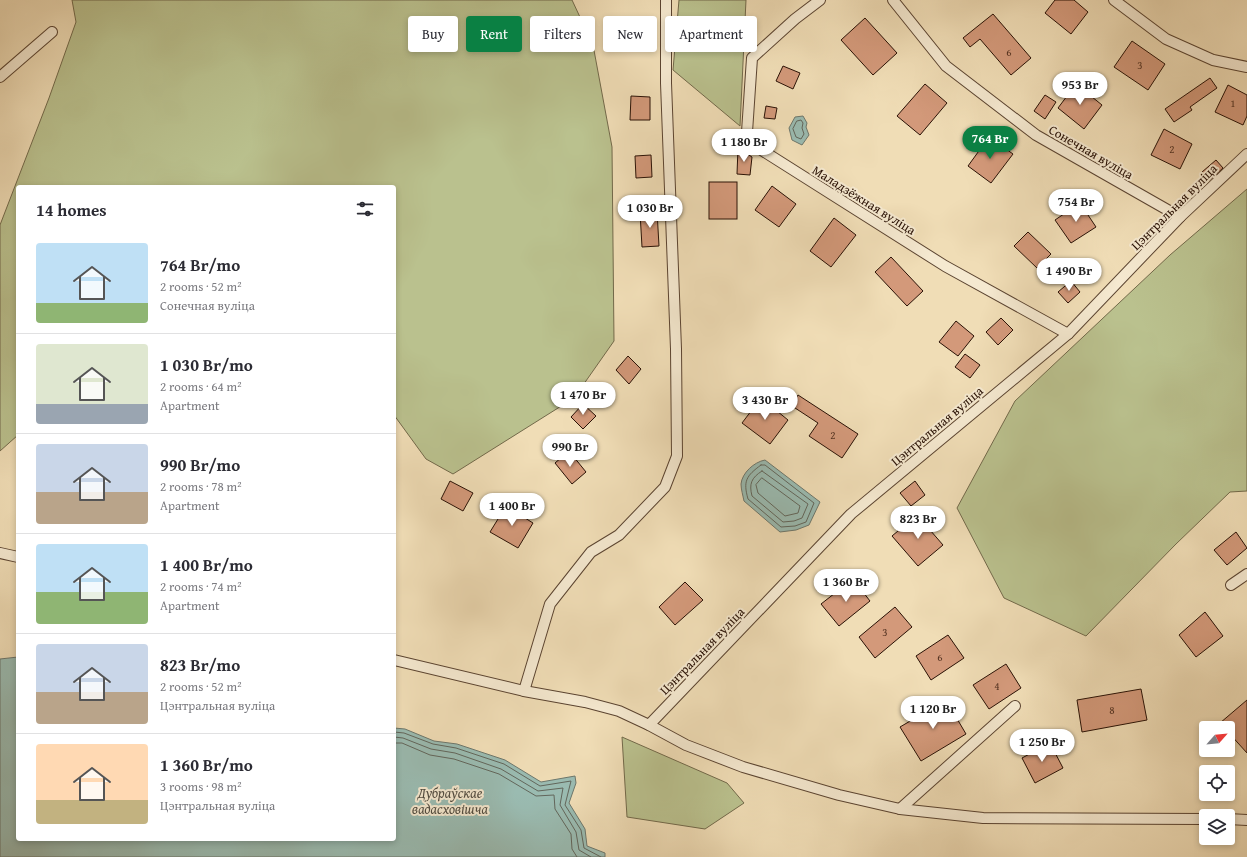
<!DOCTYPE html>
<html lang="en">
<head>
<meta charset="utf-8">
<style>
  body { margin:0; font-family:"Gentium Book Plus",serif; background:#f7f7f7; color:#2b2b33; height:100vh; display:flex; flex-direction:column; font-size:15px; white-space:nowrap }
  * { box-sizing:border-box; margin:0 }
  p { font-size:13px; color:#7c7c81 }
  .icon { flex:none; width:22px; height:22px; fill:none; stroke:currentColor; stroke-width:2; stroke-linecap:round; stroke-linejoin:round }
  .map { position:relative; flex:1; overflow:hidden }
  .side { position:absolute; left:16px; top:185px; width:380px; height:656px; display:flex; flex-direction:column; background:#fff; border-radius:4px; box-shadow:0 2px 6px #0003 }
  .side>* { flex:none }
  .top-card { position:absolute; left:408px; top:16px; width:380px; height:36px; display:flex; gap:8px }
  .needle { width:26px; rotate:63deg }
  .controls { position:absolute; left:1199px; top:721px; display:grid; gap:8px }
  .controls a { display:grid; place-items:center; width:36px; height:36px; border-radius:4px; background:#fff; box-shadow:0 2px 6px #0003; font-size:20px }
  .price { position:absolute; translate:-50% -34px; padding:0 9px; border-radius:14px; background:#fff; color:#222; font-size:13px; line-height:26px; filter:drop-shadow(0 1px 2px #0008) }
  .price::after { content:''; position:absolute; left:50%; top:24px; width:12px; height:9px; margin-left:-6px; background:inherit; clip-path:polygon(0 0,100% 0,50% 100%) }
  .price.on { background:#0b8043; color:#fff }
  ul { padding:0; list-style:none }
  li { display:flex; align-items:center; gap:12px; height:100px; padding:0 20px }
  li+li { border-top:1px solid #e1e1e2 }
  li span { display:grid; place-items:center; flex:none; width:112px; height:80px; border-radius:4px; color:#555 }
  li>.icon { margin-inline-start:auto }
  span .icon { width:48px; height:48px; fill:#fffc; stroke-width:1 }
  li b { font-size:17px }
  h2 { display:flex; justify-content:space-between; align-items:center; height:48px; padding:0 20px; font-size:17px }
  .tag { padding:0 14px; border-radius:4px; background:#fff; box-shadow:0 2px 6px #0003; font-size:14px; line-height:36px }
  .tag.on { background:#0b8043; color:#fff }
  .map>svg:first-child { display:block }
  .green { fill:#bac18e; stroke:#72694a }
  .water { fill:#9abbb1; stroke:#6d776c }
  .lines { fill:none; stroke-linecap:round; stroke-linejoin:round }
  .shore { stroke:#62665b; stroke-width:1 }
  .building { fill:#d3997a; stroke:#291105 }
  .street-casing { stroke:#5b4431; stroke-width:12 }
  .street { stroke:#f5e9d0; stroke-width:10 }
  .labels { text-anchor:middle; dominant-baseline:central; stroke-width:4; stroke-linejoin:round; paint-order:stroke }
  .number-label { font-size:11px; fill:#543322 }
  .street-label { font-size:13px; fill:#291105; stroke:#f5e9d0 }
  .water-label { font-size:14px; font-style:italic; fill:#514c41; stroke:#f5e9d0 }
</style>
</head>
<body>
<div class="map">
<svg width="1247" height="857" viewBox="0 0 1247 857">
  <rect width="100%" height="100%" fill="#f0ddb6"/>
  <filter id="stains"><feTurbulence type="fractalNoise" baseFrequency=".005" numOctaves="4"/><feColorMatrix values="0 0 0 0 .2 0 0 0 0 .09 0 0 0 0 .02 0 0 0 .5 -.17"/></filter>
  <radialGradient id="worn" r=".72"><stop offset=".6" stop-color="#630" stop-opacity="0"/><stop offset="1" stop-color="#630" stop-opacity=".3"/></radialGradient>
  <g class="green">
    <path d="M 72,0 L 572,0 L 593,45 L 612,147 L 614,341 L 574,398 L 453,474 L 426,459 L 394,415 L 394,187 L 18,187 L 18,435 L 0,451 L 0,225 L 49,98 L 76,22 Z"/>
    <path d="M 679,0 L 746,0 L 740,126 L 673,70 Z"/>
    <path d="M 1247,189 L 1247,491 L 1230,492 L 1176,544 L 1086,636 L 1004,598 L 957,508 L 1015,401 L 1170,255 Z"/>
    <path d="M 622,737 L 727,783 L 744,803 L 705,829 L 627,817 Z"/>
  </g>
  <g class="water">
    <path d="M 803,116 L 807,123 L 806,127 L 809,135 L 802,145 L 792,140 L 789,128 L 795,117 Z"/>
    <path d="M 765,460 L 820,502 L 809,525 L 796,530 L 780,532 L 744,501 C 743,496 741,489 741,484 C 742,473 754,462 765,460 Z"/>
    <path d="M 18,657 L 18,839 L 394,839 L 394,728 L 405,729 L 434,741 L 457,744 L 505,760 L 541,782 L 575,776 L 576,783 L 569,803 L 585,829 L 587,846 L 605,853 L 605,857 L 0,857 L 0,659 Z"/>
  </g>
  <g class="lines">
    <g class="shore">
      <path d="M 797,121 L 801,120 L 803,123 L 802,128 L 804,134 L 801,139 L 796,137 L 793,129 Z"/>
      <path d="M 761,465 L 765,465 L 814,503 L 806,522 L 795,526 L 781,527 L 748,499 C 743,481 746,476 761,465 Z"/>
      <path d="M 762,471 L 808,504 L 802,518 L 794,521 L 783,522 L 752,496 C 749,484 751,478 762,471 Z"/>
      <path d="M 762,478 L 800,506 L 798,513 L 785,516 L 758,493 L 756,485 Z"/>
      <path d="M 394,732 L 404,733 L 433,744 L 456,748 L 504,764 L 540,786 L 571,781 L 565,805 L 581,830 L 584,848 L 601,857"/>
      <path d="M 394,737 L 403,738 L 431,749 L 455,753 L 501,769 L 538,791 L 563,788 L 560,805 L 576,832 L 579,850 L 591,857"/>
      <path d="M 394,743 L 402,743 L 430,755 L 454,759 L 499,774 L 536,796 L 554,795 L 555,809 L 571,834 L 572,849 L 577,857"/>
    </g>
  </g>
  <g class="building">
    <path d="M 1055,0 L 1074,0 L 1088,12 L 1071,34 L 1045,13 Z"/>
    <path d="M 993,14 L 1031,58 L 1011,75 L 980,39 L 970,47 L 963,38 Z"/>
    <path d="M 865,18 L 897,53 L 873,75 L 841,40 Z"/>
    <path d="M 647,25 L 649,50 L 630,51 L 628,26 Z"/>
    <path d="M 1132,41 L 1165,64 L 1148,90 L 1114,67 Z"/>
    <path d="M 783,66 L 800,73 L 793,89 L 776,81 Z"/>
    <path d="M 1210,78 L 1217,88 L 1190,107 L 1192,110 L 1174,122 L 1165,109 Z"/>
    <path d="M 925,84 L 947,103 L 920,135 L 897,116 Z"/>
    <path d="M 1076,84 L 1102,105 L 1084,129 L 1058,108 Z"/>
    <path d="M 1228,85 L 1247,95 L 1247,116 L 1243,125 L 1215,112 Z"/>
    <path d="M 1045,95 L 1056,102 L 1045,119 L 1034,111 Z"/>
    <path d="M 631,96 L 650,97 L 650,120 L 630,120 Z"/>
    <path d="M 766,106 L 777,108 L 775,119 L 764,118 Z"/>
    <path d="M 1164,129 L 1192,144 L 1180,169 L 1151,155 Z"/>
    <path d="M 989,137 L 1013,154 L 991,183 L 968,166 Z"/>
    <path d="M 738,148 L 752,157 L 750,175 L 737,174 Z"/>
    <path d="M 651,155 L 652,177 L 636,178 L 635,156 Z"/>
    <path d="M 1216,160 L 1223,168 L 1209,181 L 1202,172 Z"/>
    <rect x="709" y="182" width="28" height="37"/>
    <path d="M 772,186 L 796,204 L 779,227 L 755,210 Z"/>
    <path d="M 1080,203 L 1096,227 L 1071,243 L 1055,220 Z"/>
    <path d="M 657,211 L 659,246 L 642,247 L 640,212 Z"/>
    <path d="M 834,218 L 856,235 L 831,267 L 810,251 Z"/>
    <path d="M 1028,232 L 1051,254 L 1037,268 L 1014,246 Z"/>
    <path d="M 891,257 L 923,291 L 907,306 L 875,272 Z"/>
    <path d="M 1071,281 L 1080,292 L 1068,303 L 1058,292 Z"/>
    <path d="M 1001,318 L 1013,330 L 998,345 L 986,332 Z"/>
    <path d="M 956,321 L 974,336 L 958,356 L 939,342 Z"/>
    <path d="M 965,354 L 980,365 L 970,378 L 955,367 Z"/>
    <path d="M 628,356 L 641,369 L 629,384 L 616,370 Z"/>
    <path d="M 798,395 L 858,434 L 842,458 L 809,436 L 818,423 L 792,406 Z"/>
    <path d="M 761,398 L 788,420 L 770,444 L 742,423 Z"/>
    <path d="M 583,404 L 596,416 L 583,429 L 571,417 Z"/>
    <path d="M 569,451 L 586,472 L 572,484 L 555,463 Z"/>
    <path d="M 450,481 L 473,493 L 463,511 L 441,499 Z"/>
    <path d="M 915,481 L 925,495 L 911,506 L 900,493 Z"/>
    <path d="M 506,506 L 533,523 L 518,548 L 490,532 Z"/>
    <path d="M 917,515 L 943,545 L 918,566 L 892,536 Z"/>
    <path d="M 1236,532 L 1247,548 L 1227,565 L 1214,550 Z"/>
    <path d="M 853,579 L 870,601 L 839,626 L 821,604 Z"/>
    <path d="M 685,582 L 703,600 L 675,625 L 659,607 Z"/>
    <path d="M 895,607 L 912,627 L 875,658 L 859,637 Z"/>
    <path d="M 1205,612 L 1223,636 L 1196,657 L 1179,635 Z"/>
    <path d="M 948,635 L 964,658 L 931,680 L 916,656 Z"/>
    <path d="M 1006,664 L 1021,688 L 989,709 L 973,685 Z"/>
    <path d="M 1141,689 L 1147,720 L 1082,732 L 1077,700 Z"/>
    <path d="M 946,700 L 966,734 L 921,761 L 900,727 Z"/>
    <path d="M 1247,700 L 1247,753 L 1228,732 L 1228,728 L 1224,728 L 1220,723 Z"/>
    <path d="M 1050,743 L 1063,768 L 1035,783 L 1022,758 Z"/>
  </g>
  <g class="lines">
    <g class="street-casing">
      <g id="street">
        <path d="M 820,0 L 795,19 L 752,58 L 747,132 L 760,149 L 945,266 L 1068,334"/>
        <path d="M 893,0 L 946,66 L 1036,135 L 1180,217"/>
        <path d="M 1114,0 L 1166,39 L 1213,60 L 1247,67"/>
        <path d="M 0,77 L 52,32"/>
        <path d="M 0,553 L 18,557"/>
        <path d="M 1231,585 L 1247,574"/>
        <path d="M 394,660 L 524,691 L 585,702 L 619,711 L 649,725 L 686,745 L 743,767 L 839,795 L 900,809 L 983,818 L 1206,819"/>
        <path d="M 524,691 L 550,604 L 591,552 L 619,535 L 665,487 L 677,456 L 676,349 L 666,83 L 666,0"/>
        <path d="M 649,725 L 851,514 L 1068,334 L 1180,217 L 1247,154"/>
        <path d="M 900,809 L 1015,706"/>
        <path d="M 1228,819 L 1247,820"/>
      </g>
    </g>
    <use href="#street" class="street"/>
  </g>
  <g class="labels">
    <g class="number-label">
      <text x="1009" y="52">6</text>
      <text x="1140" y="65">3</text>
      <text x="1233" y="103">1</text>
      <text x="1172" y="149">2</text>
      <text x="833" y="435">2</text>
      <text x="885" y="632">3</text>
      <text x="940" y="657">6</text>
      <text x="997" y="686">4</text>
      <text x="1112" y="710">8</text>
    </g>
    <g class="street-label">
      <text transform="translate(1091 152) rotate(30)">Сонечная вуліца</text>
      <text transform="translate(864 200) rotate(32)">Маладзёжная вуліца</text>
      <text transform="translate(1174 207) rotate(-45)">Цэнтральная вуліца</text>
      <text transform="translate(937 426) rotate(-40)">Цэнтральная вуліца</text>
      <text transform="translate(702 651) rotate(-46)">Цэнтральная вуліца</text>
    </g>
    <g class="water-label">
      <text x="450" y="793">Дубраўскае<tspan x="450" dy="16">вадасховішча</tspan></text>
    </g>
  </g>
  <rect width="100%" height="100%" filter="url(#stains)"/>
  <rect width="100%" height="100%" fill="url(#worn)"/>
</svg>
<div class="controls">
<a><svg class="needle" viewBox="-14 -14 28 28"><path d="M0-13l5 13h-10z" fill="#e53935"/><path d="M0 13l5-13h-10z" fill="#7c7c81"/></svg></a>
<a><svg class="icon" aria-label="locate" viewBox="0 0 24 24"><circle cx="12" cy="12" r="6"/><path d="M12 2v4M12 18v4M2 12h4M18 12h4"/></svg></a>
<a><svg class="icon" aria-label="layers" viewBox="0 0 24 24"><path d="M12 4l9 5-9 5-9-5zM3 14l9 5 9-5"/></svg></a>
</div>
<b class="price" style="left:1080px;top:106px">953 Br</b>
<b class="price on" style="left:990px;top:160px">764 Br</b>
<b class="price" style="left:744px;top:163px">1 180 Br</b>
<b class="price" style="left:1076px;top:223px">754 Br</b>
<b class="price" style="left:650px;top:229px">1 030 Br</b>
<b class="price" style="left:1069px;top:292px">1 490 Br</b>
<b class="price" style="left:583px;top:416px">1 470 Br</b>
<b class="price" style="left:765px;top:421px">3 430 Br</b>
<b class="price" style="left:570px;top:468px">990 Br</b>
<b class="price" style="left:512px;top:527px">1 400 Br</b>
<b class="price" style="left:918px;top:540px">823 Br</b>
<b class="price" style="left:846px;top:603px">1 360 Br</b>
<b class="price" style="left:933px;top:730px">1 120 Br</b>
<b class="price" style="left:1042px;top:763px">1 250 Br</b>
<div class="top-card">
<a class="tag">Buy</a>
<a class="tag on">Rent</a>
<a class="tag">Filters</a>
<a class="tag">New</a>
<a class="tag">Apartment</a>
</div>
<section class="side">
<h2>14 homes<svg class="icon" aria-label="filters" viewBox="0 0 24 24"><path d="M4 7h16M4 17h16"/><circle cx="9" cy="7" r="2"/><circle cx="15" cy="17" r="2"/></svg></h2>
<ul>
<li><span style="background:linear-gradient(#bfe0f5 75%,#8fb573 0)"><svg class="icon" aria-label="home" viewBox="0 0 24 24"><path d="M3 11l9-7 9 7M6 9v11h12V9"/></svg></span><div><b>764 Br/mo</b><p>2 rooms · 52 m²</p><p>Сонечная вуліца</p></div></li>
<li><span style="background:linear-gradient(#dfe7d0 75%,#9aa5b1 0)"><svg class="icon" aria-label="home" viewBox="0 0 24 24"><path d="M3 11l9-7 9 7M6 9v11h12V9"/></svg></span><div><b>1 030 Br/mo</b><p>2 rooms · 64 m²</p><p>Apartment</p></div></li>
<li><span style="background:linear-gradient(#c9d6e8 60%,#b9a48a 0)"><svg class="icon" aria-label="home" viewBox="0 0 24 24"><path d="M3 11l9-7 9 7M6 9v11h12V9"/></svg></span><div><b>990 Br/mo</b><p>2 rooms · 78 m²</p><p>Apartment</p></div></li>
<li><span style="background:linear-gradient(#bfe0f5 60%,#8fb573 0)"><svg class="icon" aria-label="home" viewBox="0 0 24 24"><path d="M3 11l9-7 9 7M6 9v11h12V9"/></svg></span><div><b>1 400 Br/mo</b><p>2 rooms · 74 m²</p><p>Apartment</p></div></li>
<li><span style="background:linear-gradient(#c9d6e8 60%,#b9a48a 0)"><svg class="icon" aria-label="home" viewBox="0 0 24 24"><path d="M3 11l9-7 9 7M6 9v11h12V9"/></svg></span><div><b>823 Br/mo</b><p>2 rooms · 52 m²</p><p>Цэнтральная вуліца</p></div></li>
<li><span style="background:linear-gradient(#ffd9b3 70%,#c2b280 0)"><svg class="icon" aria-label="home" viewBox="0 0 24 24"><path d="M3 11l9-7 9 7M6 9v11h12V9"/></svg></span><div><b>1 360 Br/mo</b><p>3 rooms · 98 m²</p><p>Цэнтральная вуліца</p></div></li>
</ul>
</section>
</div>
</body>
</html>
